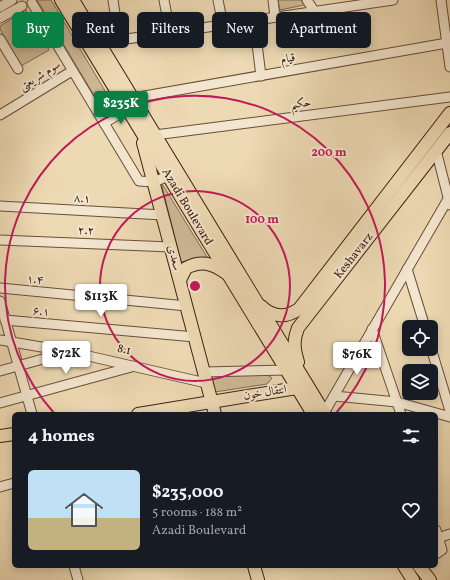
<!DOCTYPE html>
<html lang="en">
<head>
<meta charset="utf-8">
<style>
  body { margin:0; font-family:Vollkorn,Amiri,serif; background:#242831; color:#f1f3f6; height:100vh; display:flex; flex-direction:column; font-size:15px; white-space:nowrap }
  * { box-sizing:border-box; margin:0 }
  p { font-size:13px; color:#9ea1a6 }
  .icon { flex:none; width:22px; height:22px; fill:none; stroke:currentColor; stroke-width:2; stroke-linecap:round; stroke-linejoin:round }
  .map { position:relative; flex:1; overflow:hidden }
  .details { position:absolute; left:12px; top:412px; width:426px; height:156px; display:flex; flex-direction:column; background:#171b24; border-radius:6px; box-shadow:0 2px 10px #0003 }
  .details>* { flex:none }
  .banner { position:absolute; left:12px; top:12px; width:426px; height:36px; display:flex; gap:8px }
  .buttons { position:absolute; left:402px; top:320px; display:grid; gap:8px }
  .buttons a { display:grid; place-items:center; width:36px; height:36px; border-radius:6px; background:#171b24; box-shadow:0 2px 10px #0003; font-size:20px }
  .price { position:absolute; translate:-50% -34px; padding:0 9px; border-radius:4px; background:#fff; color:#222; font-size:13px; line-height:26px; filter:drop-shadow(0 1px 2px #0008) }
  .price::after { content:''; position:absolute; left:50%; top:24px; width:12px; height:9px; margin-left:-6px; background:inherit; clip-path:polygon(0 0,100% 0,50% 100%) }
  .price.current { background:#0b8043; color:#fff }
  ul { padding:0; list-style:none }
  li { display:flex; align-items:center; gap:12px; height:100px; padding:0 16px }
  li span { display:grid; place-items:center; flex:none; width:112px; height:80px; border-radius:6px; color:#555 }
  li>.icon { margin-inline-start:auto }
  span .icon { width:48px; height:48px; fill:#fffc; stroke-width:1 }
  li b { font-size:17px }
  h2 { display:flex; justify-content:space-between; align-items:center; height:48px; padding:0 16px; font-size:17px }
  .tag { padding:0 14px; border-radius:6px; background:#171b24; box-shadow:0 2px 10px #0003; font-size:14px; line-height:36px }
  .tag.current { background:#0b8043; color:#fff }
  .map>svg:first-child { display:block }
  .green { fill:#cfba98; stroke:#866d55 }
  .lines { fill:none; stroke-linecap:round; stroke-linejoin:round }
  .minor-casing { stroke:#694e3a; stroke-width:11 }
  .major-casing { stroke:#3d2012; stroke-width:14 }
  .minor { stroke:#f3e6ce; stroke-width:9 }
  .major { stroke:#edd9b3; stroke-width:12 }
  .ring { fill:none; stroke:#c2185b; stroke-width:2 }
  .labels { text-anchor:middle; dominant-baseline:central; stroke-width:4; stroke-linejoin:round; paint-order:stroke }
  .street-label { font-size:12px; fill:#3d2012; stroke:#f3e6ce }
  .centre { fill:#c2185b; stroke:#f3e6ce; stroke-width:2 }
  .ring-label { font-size:12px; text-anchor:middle; font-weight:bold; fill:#c2185b; stroke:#f3e6ce; stroke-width:4; stroke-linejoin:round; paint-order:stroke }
</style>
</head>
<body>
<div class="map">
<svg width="450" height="580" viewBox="0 0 450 580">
  <rect width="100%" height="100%" fill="#edd9b3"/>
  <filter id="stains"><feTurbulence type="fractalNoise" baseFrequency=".005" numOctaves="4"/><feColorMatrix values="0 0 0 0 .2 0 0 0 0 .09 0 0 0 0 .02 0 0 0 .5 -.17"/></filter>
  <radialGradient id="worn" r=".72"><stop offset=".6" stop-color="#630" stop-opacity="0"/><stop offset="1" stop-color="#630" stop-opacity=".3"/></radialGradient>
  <g class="green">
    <path d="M 37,0 L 51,0 L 117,111 L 107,117 Z"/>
    <path d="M 278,0 L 301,0 L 304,5 L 280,10 Z"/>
    <path d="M 26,10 L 49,50 L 21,66 L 0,29 L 0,26 Z"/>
    <path d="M 161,182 L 207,257 L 181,262 Z"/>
    <path d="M 267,375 L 272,378 L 267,384 L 215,392 L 211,376 Z"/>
  </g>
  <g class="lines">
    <g class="minor-casing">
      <g id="minor">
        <path d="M 113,0 L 119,40"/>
        <path d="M 164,0 L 170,32"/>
        <path d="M 218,0 L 223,25"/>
        <path d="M 273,0 L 275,17"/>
        <path d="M 307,0 L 314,11"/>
        <path d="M 441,0 L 450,67"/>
        <path d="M 32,3 L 139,181 L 154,182 L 168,176"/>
        <path d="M 0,7 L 12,0"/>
        <path d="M 0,18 L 22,6"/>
        <path d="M 254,20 L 261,76"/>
        <path d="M 0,39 L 18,69"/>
        <path d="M 99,43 L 393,0"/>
        <path d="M 133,98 L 447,43"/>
        <path d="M 0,115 L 72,71"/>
        <path d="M 104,123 L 128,109"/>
        <path d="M 155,135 L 450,97"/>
        <path d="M 436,150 L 450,205"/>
        <path d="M 0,206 L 163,215"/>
        <path d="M 0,240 L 171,247"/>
        <path d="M 407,269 L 425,327"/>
        <path d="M 0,288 L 187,306"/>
        <path d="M 0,301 L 32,414"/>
        <path d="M 5,320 L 195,337"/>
        <path d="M 372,329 L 401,414"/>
        <path d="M 0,340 L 71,352 L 206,383"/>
        <path d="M 431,348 L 450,411"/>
        <path d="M 0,371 L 68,352"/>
        <path d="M 204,372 L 286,370"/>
        <path d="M 334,396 L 397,402 L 450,417"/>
        <path d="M 0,403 L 135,366"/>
        <path d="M 324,413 L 448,199"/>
        <path d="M 0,487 L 14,483"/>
        <path d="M 436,530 L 442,550 L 436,554"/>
        <path d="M 438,538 L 450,534"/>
        <path d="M 74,566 L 78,580"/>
      </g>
    </g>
    <g class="major-casing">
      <g id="major">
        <path d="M 61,0 L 313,414"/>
        <path d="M 73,0 L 325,414"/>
        <path d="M 143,143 L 215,414"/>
        <path d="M 180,280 L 186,268 C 201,260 212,263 226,273"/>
        <path d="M 261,306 C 273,318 286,318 299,309 L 450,113"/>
        <path d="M 298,362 C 294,349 293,341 298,328 L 450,133"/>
        <path d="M 138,414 L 297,388"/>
        <path d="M 0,436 L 14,434"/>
        <path d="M 254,566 L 258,580"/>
        <path d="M 404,566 L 413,580"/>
        <path d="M 419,566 L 430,580"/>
      </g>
    </g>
    <use href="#minor" class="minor"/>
    <use href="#major" class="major"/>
  </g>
  <g class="ring">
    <circle cx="195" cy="286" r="95"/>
    <path d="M54 413A190 190 0 1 1 336 413"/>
  </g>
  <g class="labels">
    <g class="street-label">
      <text transform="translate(288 59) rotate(-10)">قیام</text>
      <text transform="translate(40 76) rotate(-32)">سوم شریعتی</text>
      <text transform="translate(301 104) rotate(-7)">حکیم</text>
      <text transform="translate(82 199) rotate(3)">۸.۱</text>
      <text transform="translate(187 207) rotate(59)">Azadi Boulevard</text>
      <text transform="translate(86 231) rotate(2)">۲.۲</text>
      <text transform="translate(354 256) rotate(-52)">Keshavarz</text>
      <text transform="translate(174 258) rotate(76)">سعدی</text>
      <text transform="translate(35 280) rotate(5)">۱.۴</text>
      <text transform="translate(41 312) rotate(5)">۶.۱</text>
      <text transform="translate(124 350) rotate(12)">8.1</text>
      <text transform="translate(265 393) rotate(-9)">انتقال خون</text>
    </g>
  </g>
  <circle cx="195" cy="286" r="6" class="centre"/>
  <g class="ring-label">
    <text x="329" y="156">200 m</text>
    <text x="262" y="223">100 m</text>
  </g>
  <rect width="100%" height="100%" filter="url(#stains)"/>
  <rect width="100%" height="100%" fill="url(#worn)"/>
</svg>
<div class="buttons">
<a><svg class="icon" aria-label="locate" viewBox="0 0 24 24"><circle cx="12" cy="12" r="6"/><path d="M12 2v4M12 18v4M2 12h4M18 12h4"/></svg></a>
<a><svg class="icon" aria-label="layers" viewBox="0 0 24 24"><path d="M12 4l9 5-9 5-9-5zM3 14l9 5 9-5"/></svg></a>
</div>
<b class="price current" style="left:121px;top:125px">$235K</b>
<b class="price" style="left:101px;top:318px">$113K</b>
<b class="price" style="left:66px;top:375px">$72K</b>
<b class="price" style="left:357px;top:376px">$76K</b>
<div class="banner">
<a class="tag current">Buy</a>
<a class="tag">Rent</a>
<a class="tag">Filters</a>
<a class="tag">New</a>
<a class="tag">Apartment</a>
</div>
<section class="details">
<h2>4 homes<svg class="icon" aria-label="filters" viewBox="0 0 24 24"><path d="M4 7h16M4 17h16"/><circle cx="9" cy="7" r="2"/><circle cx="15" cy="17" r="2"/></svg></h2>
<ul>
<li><span style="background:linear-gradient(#bfe0f5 60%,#c2b280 0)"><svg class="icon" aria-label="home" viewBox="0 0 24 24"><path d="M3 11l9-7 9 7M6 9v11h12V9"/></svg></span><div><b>$235,000</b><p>5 rooms · 188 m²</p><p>Azadi Boulevard</p></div><svg class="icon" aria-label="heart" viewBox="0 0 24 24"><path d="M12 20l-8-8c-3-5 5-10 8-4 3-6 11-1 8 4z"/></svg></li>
</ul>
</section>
</div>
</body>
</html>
